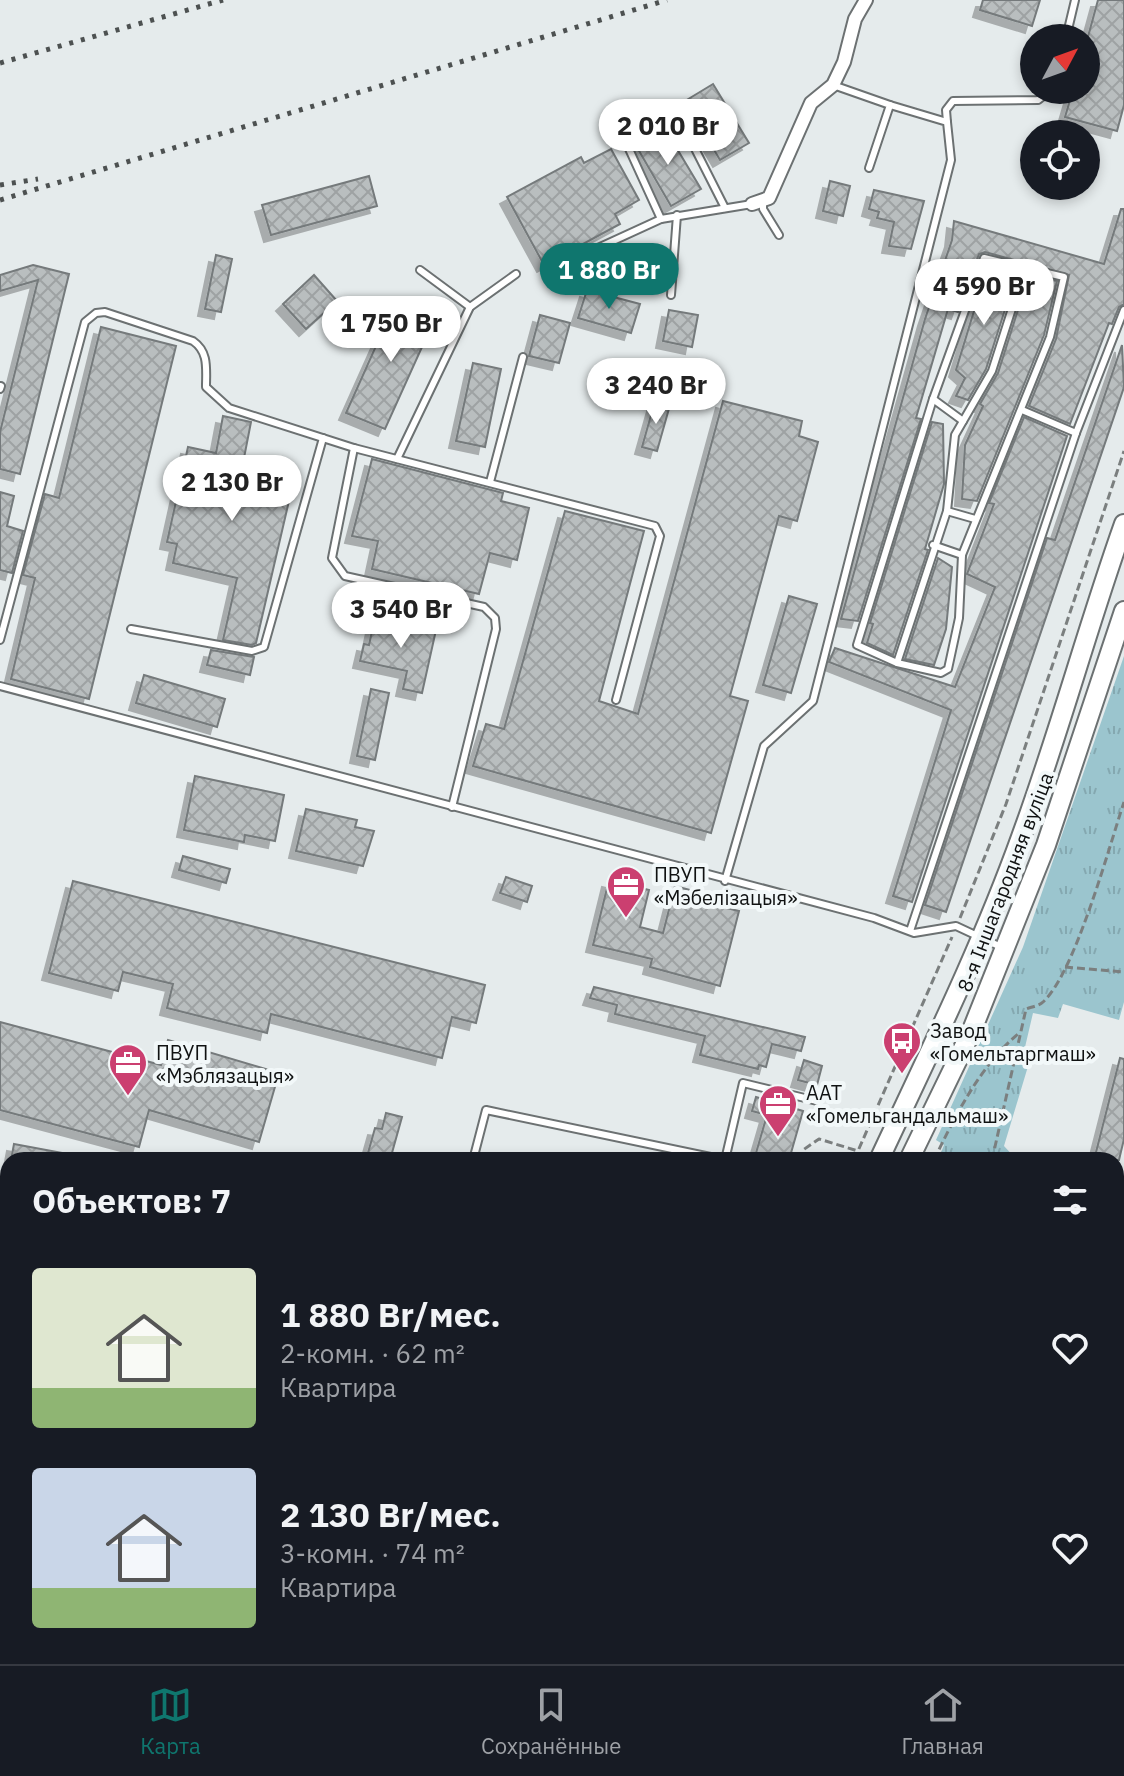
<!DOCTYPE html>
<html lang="ru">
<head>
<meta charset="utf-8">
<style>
  body { margin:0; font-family:"IBM Plex Sans",sans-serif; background:#20242c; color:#f1f3f6; height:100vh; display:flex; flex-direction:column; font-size:30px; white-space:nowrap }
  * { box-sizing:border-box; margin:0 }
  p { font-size:26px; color:#9ea1a6 }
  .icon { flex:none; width:44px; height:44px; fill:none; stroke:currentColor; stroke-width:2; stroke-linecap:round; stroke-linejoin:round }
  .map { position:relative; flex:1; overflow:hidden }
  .panel { position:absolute; left:0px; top:1152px; width:1124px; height:512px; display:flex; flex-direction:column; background:#171b24; border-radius:24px 24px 0 0; box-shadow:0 4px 12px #0003 }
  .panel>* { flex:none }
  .needle { width:52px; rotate:49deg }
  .controls { position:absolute; left:1020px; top:24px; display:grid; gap:16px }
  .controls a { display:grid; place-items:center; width:80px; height:80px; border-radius:50%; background:#171b24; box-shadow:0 4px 12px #0003; font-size:40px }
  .price { position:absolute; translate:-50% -68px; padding:0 18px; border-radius:28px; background:#fff; color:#222; font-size:26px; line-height:52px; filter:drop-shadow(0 2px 4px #0008) }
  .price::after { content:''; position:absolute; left:50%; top:48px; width:24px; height:18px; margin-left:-12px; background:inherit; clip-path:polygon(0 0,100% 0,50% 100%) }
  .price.on { background:#0f766e; color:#fff }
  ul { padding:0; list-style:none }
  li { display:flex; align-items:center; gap:24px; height:200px; padding:0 32px }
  li span { display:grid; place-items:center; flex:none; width:224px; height:160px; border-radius:8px; color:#555 }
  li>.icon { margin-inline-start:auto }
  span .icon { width:96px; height:96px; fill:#fffc; stroke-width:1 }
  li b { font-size:34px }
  h2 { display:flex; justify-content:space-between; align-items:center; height:96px; padding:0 32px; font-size:34px }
  .tab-bar { display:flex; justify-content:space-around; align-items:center; height:112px; border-top:2px solid #363941; background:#171b24; font-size:22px; color:#9ea1a6 }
  .tab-bar a { display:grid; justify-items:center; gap:4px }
  .tab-bar .on { color:#0f766e }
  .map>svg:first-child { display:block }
  .grass { fill:url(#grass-tufts) }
  .building { fill:url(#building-cross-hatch); stroke:#757a7b; stroke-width:2; filter:url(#shadow) }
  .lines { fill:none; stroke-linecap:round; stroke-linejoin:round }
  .lane-casing { stroke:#6c7172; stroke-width:10 }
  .street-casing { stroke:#6c7172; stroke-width:16 }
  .secondary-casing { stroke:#6c7172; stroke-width:22 }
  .path { stroke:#7b7f7f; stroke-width:3; stroke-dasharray:8 4; stroke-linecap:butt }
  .lane { stroke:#fff; stroke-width:6 }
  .street { stroke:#fff; stroke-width:12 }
  .secondary { stroke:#fff; stroke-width:18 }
  .rail { stroke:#4d5151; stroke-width:5; stroke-dasharray:4 8; stroke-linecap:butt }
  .labels { text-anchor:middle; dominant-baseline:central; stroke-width:8; stroke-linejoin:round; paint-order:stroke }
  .poi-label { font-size:20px; fill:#101212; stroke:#f2f8f9; text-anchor:start }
  .street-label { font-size:20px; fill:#101212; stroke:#f2f8f9 }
</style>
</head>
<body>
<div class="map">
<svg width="1124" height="1664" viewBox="0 0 1124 1664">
  <defs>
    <pattern id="grass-tufts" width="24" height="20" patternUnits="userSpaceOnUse" patternTransform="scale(2)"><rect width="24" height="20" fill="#9bc5ce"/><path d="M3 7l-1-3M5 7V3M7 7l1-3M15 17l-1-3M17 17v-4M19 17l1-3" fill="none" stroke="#84a8b0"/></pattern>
    <pattern id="building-cross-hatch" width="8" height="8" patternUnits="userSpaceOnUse" patternTransform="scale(2)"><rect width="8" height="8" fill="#b9bebf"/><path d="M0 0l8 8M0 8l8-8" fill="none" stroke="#9ea2a3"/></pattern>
    <filter id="shadow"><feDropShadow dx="-7" dy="7" stdDeviation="0" flood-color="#0004"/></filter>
  </defs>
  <rect width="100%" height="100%" fill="#e5ebec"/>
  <g class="grass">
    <path d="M 1124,656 L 1124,1002 L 1119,1020 L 1063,1004 L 1058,1018 L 1033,1013 L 1022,1060 L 1029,1063 L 1004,1146 L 1017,1160 L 938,1160 L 944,1145 L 936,1140 L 1023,947 Z"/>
    <path d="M 1124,1282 L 1124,1518 L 1116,1519 L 1116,1283 Z"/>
    <path d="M 561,1656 L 721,1656 L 709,1664 L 548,1664 Z"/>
    <path d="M 972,1656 L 1075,1656 L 1076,1664 L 976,1664 Z"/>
  </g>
  <g class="building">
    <path d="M 983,0 L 1040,0 L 1032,26 L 980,10 Z"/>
    <path d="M 1098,0 L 1124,0 L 1124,105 L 1117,131 L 1065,117 L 1073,90 L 1086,90 L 1086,44 Z"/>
    <path d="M 713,84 L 749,143 L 720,160 L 685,101 Z"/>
    <path d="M 664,127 L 701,189 L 671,206 L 635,144 Z"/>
    <path d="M 611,149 L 639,200 L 615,214 L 620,224 L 544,265 L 507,197 L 581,157 L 584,163 Z"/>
    <path d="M 369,176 L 377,206 L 271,235 L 262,205 Z"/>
    <path d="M 830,181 L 850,186 L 843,216 L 823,211 Z"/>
    <path d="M 874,190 L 924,201 L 911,249 L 889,246 L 894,222 L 877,218 L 879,212 L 869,209 Z"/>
    <path d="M 1121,209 L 1124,209 L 1124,304 L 1119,307 L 1112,324 L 1109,323 L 1070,424 L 1029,406 L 1056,339 L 1069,275 L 985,252 L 979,254 L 958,312 L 948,309 L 916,418 L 921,419 L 858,621 L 841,619 L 925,319 L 952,240 L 954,221 L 1104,264 Z"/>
    <path d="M 216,255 L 232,259 L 221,312 L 205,309 Z"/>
    <path d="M 33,265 L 69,274 L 20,474 L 0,469 L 0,432 L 38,280 L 0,291 L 0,275 Z"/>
    <path d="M 988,265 L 1017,272 L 986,369 L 968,400 L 956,396 L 965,378 L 956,370 Z"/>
    <path d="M 314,275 L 337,301 L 306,329 L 283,304 Z"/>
    <path d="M 1029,275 L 1057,281 L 1044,335 L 977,501 L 962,499 L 965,445 L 983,406 L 980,404 L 998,373 Z"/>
    <path d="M 587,290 L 640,304 L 631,333 L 578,318 Z"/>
    <path d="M 397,299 L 436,316 L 385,429 L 346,413 Z"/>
    <path d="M 669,310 L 698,315 L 692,347 L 663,341 Z"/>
    <path d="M 540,315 L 570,323 L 559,363 L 529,356 Z"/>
    <path d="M 101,327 L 176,346 L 89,699 L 11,679 L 35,578 L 23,575 L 45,494 L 59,498 Z"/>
    <path d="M 1122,345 L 1124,387 L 946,912 L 925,905 L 1047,538 L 1055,540 Z"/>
    <path d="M 473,363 L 501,369 L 485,447 L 456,441 Z"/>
    <path d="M 655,401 L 670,405 L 657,451 L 642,447 Z"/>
    <path d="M 723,401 L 802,421 L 799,436 L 818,442 L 797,521 L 779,516 L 730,696 L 748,701 L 711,833 L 473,766 L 486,724 L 504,729 L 565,511 L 644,531 L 599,701 L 638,714 Z"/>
    <path d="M 223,416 L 251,422 L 243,463 L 295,475 L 256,643 L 252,645 L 223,640 L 237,578 L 173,563 L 177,544 L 167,542 L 188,447 L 216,453 Z"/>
    <path d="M 1024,417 L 1067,436 L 912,902 L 893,896 L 951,710 L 829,662 L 835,648 L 955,687 L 995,587 L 967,574 L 994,504 L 989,503 Z"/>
    <path d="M 932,422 L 943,424 L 944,484 L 925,549 L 928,550 L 893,655 L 867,643 L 873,624 L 870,623 Z"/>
    <path d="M 372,459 L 503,493 L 501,501 L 529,508 L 517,560 L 490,553 L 479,594 L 372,569 L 378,541 L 352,536 Z"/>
    <path d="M 0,492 L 14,496 L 7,526 L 23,531 L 12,573 L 0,570 Z"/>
    <path d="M 938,558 L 952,567 L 946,629 L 934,665 L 905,659 Z"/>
    <path d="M 789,596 L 817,604 L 791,693 L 763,685 Z"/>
    <path d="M 375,617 L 436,630 L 422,693 L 403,689 L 407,671 L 360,661 L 364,644 L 369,645 Z"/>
    <path d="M 211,650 L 254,657 L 250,675 L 207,665 Z"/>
    <path d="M 144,675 L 225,699 L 217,727 L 136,703 Z"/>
    <path d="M 371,689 L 389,693 L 375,760 L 357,756 Z"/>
    <path d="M 195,776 L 284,795 L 275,841 L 245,835 L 244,842 L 184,830 Z"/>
    <path d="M 306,809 L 357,820 L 355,827 L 374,831 L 363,866 L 296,851 Z"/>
    <path d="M 183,856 L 230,869 L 226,883 L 179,870 Z"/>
    <path d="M 506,877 L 532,886 L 527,902 L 500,893 Z"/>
    <path d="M 609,880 L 649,890 L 640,927 L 663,933 L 675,886 L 716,897 L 714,905 L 739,911 L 720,986 L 650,967 L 652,959 L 593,945 Z"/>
    <path d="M 73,881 L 485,985 L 476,1023 L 452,1017 L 442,1058 L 271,1014 L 267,1033 L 167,1008 L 173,984 L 123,972 L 118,991 L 49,973 Z"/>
    <path d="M 594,987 L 805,1037 L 801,1051 L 772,1044 L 766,1067 L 759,1065 L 758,1069 L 700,1055 L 705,1036 L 615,1014 L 617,1005 L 590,998 Z"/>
    <path d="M 0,1022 L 161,1065 L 168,1040 L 279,1073 L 259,1142 L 149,1110 L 139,1147 L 0,1110 Z"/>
    <path d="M 1120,1058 L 1124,1059 L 1124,1139 L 1119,1160 L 1094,1160 Z"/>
    <path d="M 804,1060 L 822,1066 L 817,1085 L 798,1080 Z"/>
    <path d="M 756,1097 L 803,1111 L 789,1160 L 754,1160 L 767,1115 L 752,1111 Z"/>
    <path d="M 386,1113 L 402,1117 L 390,1160 L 366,1160 L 375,1128 L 382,1129 Z"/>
    <path d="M 14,1144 L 68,1154 L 67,1160 L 11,1160 Z"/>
  </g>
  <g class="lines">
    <g class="lane-casing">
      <g id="lane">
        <path d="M 1066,38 L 1075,0"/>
        <path d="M 833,85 L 890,105 L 869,168"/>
        <path d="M 947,122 L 946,110 L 953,101 L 1038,100 L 1051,90"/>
        <path d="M 763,200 L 763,209 L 779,235"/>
        <path d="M 661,219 L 624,138 L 670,113 L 682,123 L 725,208"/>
        <path d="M 984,258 L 1064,277 L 1050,337 L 962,555 L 959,618 L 948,669 L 941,673 L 897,663 L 857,645 L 933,399 Z"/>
        <path d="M 552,269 L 661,219 L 752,204"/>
        <path d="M 420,270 L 470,307"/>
        <path d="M 671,295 L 677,215"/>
        <path d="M 0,389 L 1,386"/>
        <path d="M 933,399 L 963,421"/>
        <path d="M 1022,410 L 1076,433"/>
        <path d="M 354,448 L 655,526 L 660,536 L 616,700"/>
        <path d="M 397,459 L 470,307 L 516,274"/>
        <path d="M 490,482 L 523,357"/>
        <path d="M 947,511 L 975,519"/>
        <path d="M 933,545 L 962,555"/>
        <path d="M 131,629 L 252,651 L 264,647 L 323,438"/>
        <path d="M 0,640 L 85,322 L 96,313 L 105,312 L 193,341 C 209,352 206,369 206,387 L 229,408 L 354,448 L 332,558 L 345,576 L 484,607 L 495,618 L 496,629 L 452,807"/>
        <path d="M 897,663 L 947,511 L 955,435 L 992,371 L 1025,268"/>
        <path d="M 0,686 L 874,918 L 914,933 L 956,926 L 1001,947"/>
        <path d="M 725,881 L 764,746 L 813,701 L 951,160 L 947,122 L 890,105"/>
        <path d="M 910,931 L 1076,433 L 1124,310"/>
        <path d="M 473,1160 L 486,1110 L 725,1160 L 743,1083 L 817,1101"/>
        <path d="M 0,1209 L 8,1215"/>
        <path d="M 0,1403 L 8,1405"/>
        <path d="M 0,1451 L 8,1459"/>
        <path d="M 0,1531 L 8,1526"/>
        <path d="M 1116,1533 L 1124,1532"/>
        <path d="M 274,1664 L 287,1656"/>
        <path d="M 767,1664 L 780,1656"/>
      </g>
    </g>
    <g class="street-casing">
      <path id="street" d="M 752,204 L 769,198 L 811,103 L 833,85 L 844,62 L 855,19 L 866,0"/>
    </g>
    <g class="secondary-casing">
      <g id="secondary">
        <path d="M 879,1160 C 929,1053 981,948 1021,837 C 1059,734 1087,628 1124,524"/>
        <path d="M 909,1160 L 972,1030 L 1046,845 L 1124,611"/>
        <path d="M 1116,1264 L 1124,1263"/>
        <path d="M 960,1656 L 965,1664"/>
        <path d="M 521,1664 L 533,1656"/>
      </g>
    </g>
    <g class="path">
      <path d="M 960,918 L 1006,804 L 1124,451"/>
      <path d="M 1065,967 L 1124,972"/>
      <path d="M 800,1160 L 803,1150 L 819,1139 L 858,1151"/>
      <path d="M 854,1160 L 952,937"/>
      <path d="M 934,1160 C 955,1116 980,1066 1018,1034"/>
      <path d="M 992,1160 L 1026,1009 C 1031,1007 1039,1006 1043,1002 C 1075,973 1109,847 1124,802"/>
      <path d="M 1116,1224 L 1124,1223"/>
      <path d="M 1116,1328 L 1124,1327"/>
      <path d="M 1116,1348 L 1124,1353"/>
      <path d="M 1116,1427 L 1124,1427"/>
      <path d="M 674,1656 L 679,1664"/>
      <path d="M 894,1656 L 895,1664"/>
      <path d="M 926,1656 L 933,1664"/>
      <path d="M 1083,1656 L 1085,1664"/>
      <path d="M 431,1664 L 444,1656"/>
      <path d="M 459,1664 L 473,1656"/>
      <path d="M 658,1664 L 659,1656"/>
      <path d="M 822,1664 L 835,1656"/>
    </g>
    <use href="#lane" class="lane"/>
    <use href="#street" class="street"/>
    <use href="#secondary" class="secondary"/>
    <g class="rail">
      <path d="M 0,63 L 223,0"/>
      <path d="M 0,185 L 38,179"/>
      <path d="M 0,200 L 667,0"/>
    </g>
  </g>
  <defs>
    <g id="office-pin" transform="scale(2)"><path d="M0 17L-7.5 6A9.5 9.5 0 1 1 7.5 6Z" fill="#cb3f70" stroke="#f2f8f9"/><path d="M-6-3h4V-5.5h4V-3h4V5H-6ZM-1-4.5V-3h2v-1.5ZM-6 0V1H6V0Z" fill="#fff"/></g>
    <g id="bus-pin" transform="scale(2)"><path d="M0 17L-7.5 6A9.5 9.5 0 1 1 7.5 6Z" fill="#cb3f70" stroke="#f2f8f9"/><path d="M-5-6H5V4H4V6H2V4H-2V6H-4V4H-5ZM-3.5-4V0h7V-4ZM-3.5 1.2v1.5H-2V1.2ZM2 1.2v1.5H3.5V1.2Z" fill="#fff"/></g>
  </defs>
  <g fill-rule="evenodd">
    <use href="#office-pin" x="626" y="885"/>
    <use href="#bus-pin" x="902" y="1041"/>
    <use href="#office-pin" x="128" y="1063"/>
    <use href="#office-pin" x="778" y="1104"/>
  </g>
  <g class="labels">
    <g class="poi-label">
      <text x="654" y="874">ПВУП<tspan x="654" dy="23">«Мэбелізацыя»</tspan></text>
      <text x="930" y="1030">Завод<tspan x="930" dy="23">«Гомельтаргмаш»</tspan></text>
      <text x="156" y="1052">ПВУП<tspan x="156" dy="23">«Мэблязацыя»</tspan></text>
      <text x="806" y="1092">ААТ<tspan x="806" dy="23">«Гомельгандальмаш»</tspan></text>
    </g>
    <g class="street-label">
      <text transform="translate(1005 882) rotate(-69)">8-я Іншагародняя вуліца</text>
    </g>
  </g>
</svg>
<div class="controls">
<a><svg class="needle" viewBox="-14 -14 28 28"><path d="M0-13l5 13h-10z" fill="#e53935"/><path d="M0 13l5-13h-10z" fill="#9ea1a6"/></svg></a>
<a><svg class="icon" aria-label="locate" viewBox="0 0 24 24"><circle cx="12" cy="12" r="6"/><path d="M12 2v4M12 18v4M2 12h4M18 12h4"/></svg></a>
</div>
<b class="price" style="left:668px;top:167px">2 010 Br</b>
<b class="price on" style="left:609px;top:311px">1 880 Br</b>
<b class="price" style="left:984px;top:327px">4 590 Br</b>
<b class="price" style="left:391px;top:364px">1 750 Br</b>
<b class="price" style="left:656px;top:426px">3 240 Br</b>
<b class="price" style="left:232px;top:523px">2 130 Br</b>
<b class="price" style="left:401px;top:650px">3 540 Br</b>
<section class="panel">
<h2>Объектов: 7<svg class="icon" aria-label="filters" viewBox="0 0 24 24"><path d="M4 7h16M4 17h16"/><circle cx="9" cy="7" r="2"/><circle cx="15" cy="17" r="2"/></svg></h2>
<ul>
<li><span style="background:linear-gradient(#dfe7d0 75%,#8fb573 0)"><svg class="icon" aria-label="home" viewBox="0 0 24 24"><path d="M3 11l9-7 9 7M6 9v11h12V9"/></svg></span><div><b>1 880 Br/мес.</b><p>2-комн. · 62 m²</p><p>Квартира</p></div><svg class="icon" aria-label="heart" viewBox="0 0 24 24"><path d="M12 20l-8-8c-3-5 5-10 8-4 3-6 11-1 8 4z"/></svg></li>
<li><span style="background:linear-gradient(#c9d6e8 75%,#8fb573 0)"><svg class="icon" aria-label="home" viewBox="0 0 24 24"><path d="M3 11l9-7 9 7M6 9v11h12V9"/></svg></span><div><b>2 130 Br/мес.</b><p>3-комн. · 74 m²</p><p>Квартира</p></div><svg class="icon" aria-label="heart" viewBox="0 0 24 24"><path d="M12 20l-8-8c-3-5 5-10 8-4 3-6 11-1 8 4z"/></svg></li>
</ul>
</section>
</div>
<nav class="tab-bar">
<a class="on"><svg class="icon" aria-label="map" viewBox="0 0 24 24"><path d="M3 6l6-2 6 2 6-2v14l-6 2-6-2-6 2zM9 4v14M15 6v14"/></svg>Карта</a>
<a><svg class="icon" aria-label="saved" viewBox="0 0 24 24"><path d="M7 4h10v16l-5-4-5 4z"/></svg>Сохранённые</a>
<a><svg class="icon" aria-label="home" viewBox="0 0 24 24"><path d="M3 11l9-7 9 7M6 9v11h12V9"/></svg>Главная</a>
</nav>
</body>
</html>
